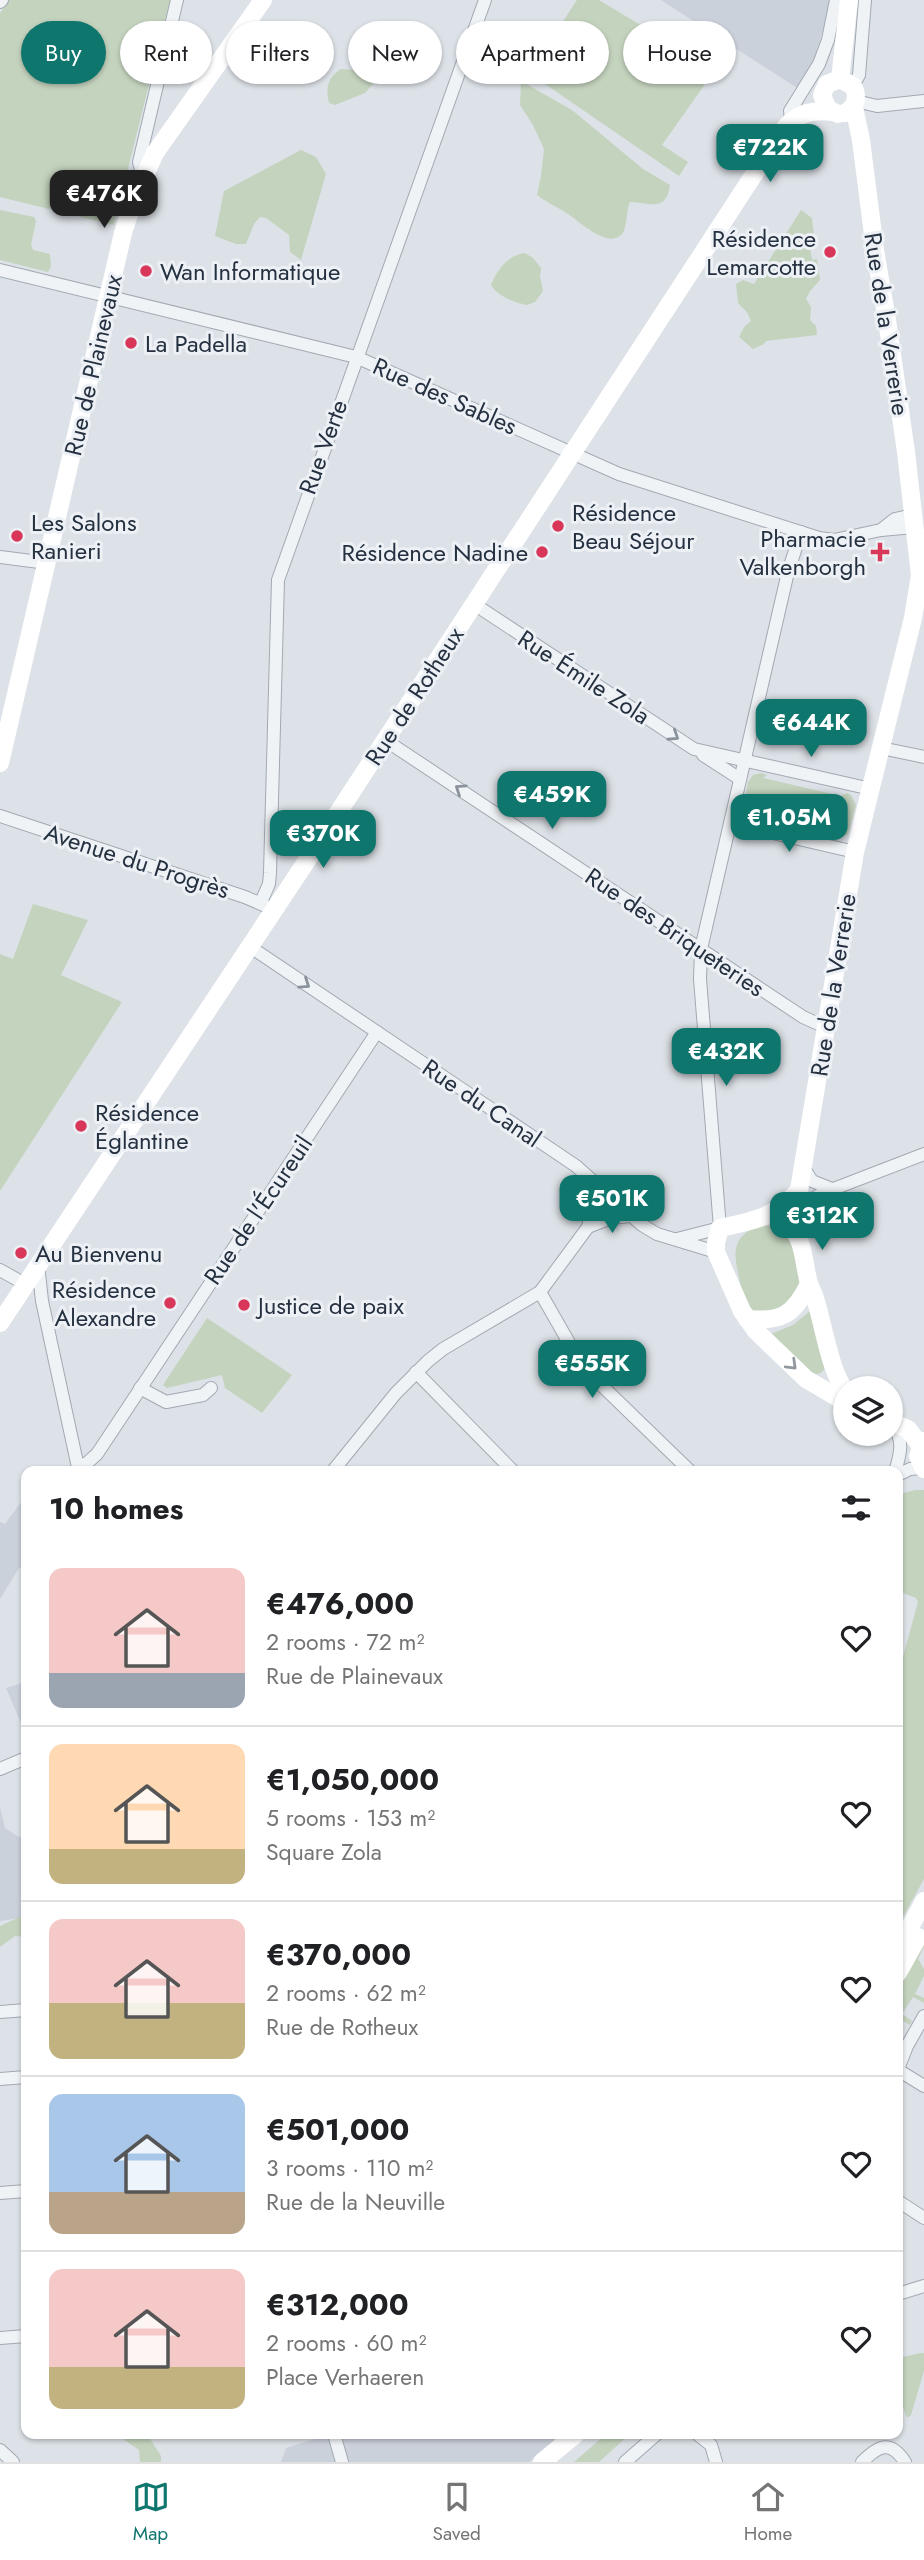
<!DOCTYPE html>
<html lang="en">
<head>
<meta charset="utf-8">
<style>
  body { margin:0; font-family:Jost,sans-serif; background:#f6f6f6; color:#202124; height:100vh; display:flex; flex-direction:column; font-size:26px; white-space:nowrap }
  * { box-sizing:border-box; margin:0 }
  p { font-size:23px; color:#757577 }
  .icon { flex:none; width:38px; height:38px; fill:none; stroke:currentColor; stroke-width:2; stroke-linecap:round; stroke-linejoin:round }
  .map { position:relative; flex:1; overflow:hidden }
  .panel { position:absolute; left:21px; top:1466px; width:882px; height:973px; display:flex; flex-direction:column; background:#fff; border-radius:14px; box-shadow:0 2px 5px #0004 }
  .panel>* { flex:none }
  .banner { position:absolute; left:21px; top:21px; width:882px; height:63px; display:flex; gap:14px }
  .fabs { position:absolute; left:833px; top:1376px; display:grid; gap:14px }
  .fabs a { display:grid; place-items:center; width:70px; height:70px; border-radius:50%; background:#fff; box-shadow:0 2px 5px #0004; font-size:35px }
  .price { position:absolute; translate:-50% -60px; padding:0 16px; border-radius:14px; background:#0f766e; color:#fff; font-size:23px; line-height:46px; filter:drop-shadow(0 2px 4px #0008) }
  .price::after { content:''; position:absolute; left:50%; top:42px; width:21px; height:16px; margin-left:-10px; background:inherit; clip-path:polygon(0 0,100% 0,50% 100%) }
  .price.current { background:#222; color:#fff }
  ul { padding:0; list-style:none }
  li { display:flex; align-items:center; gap:21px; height:175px; padding:0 28px }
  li+li { border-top:2px solid #e0e0e0 }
  li span { display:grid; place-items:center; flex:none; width:196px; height:140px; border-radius:14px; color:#555 }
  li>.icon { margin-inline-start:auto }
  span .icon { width:84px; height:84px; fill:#fffc; stroke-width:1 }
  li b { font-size:30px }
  h2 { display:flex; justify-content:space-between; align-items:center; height:84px; padding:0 28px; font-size:30px }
  .pill { padding:0 24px; border-radius:32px; background:#fff; box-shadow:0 2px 5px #0004; font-size:24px; line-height:63px }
  .pill.current { background:#0f766e; color:#fff }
  .menu { display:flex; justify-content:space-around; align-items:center; height:98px; border-top:2px solid #e0e0e0; background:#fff; font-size:19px; color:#757577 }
  .menu a { display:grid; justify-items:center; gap:4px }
  .menu .current { color:#0f766e }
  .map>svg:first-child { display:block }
  .built { fill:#cbd1db }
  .green { fill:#c4d3be }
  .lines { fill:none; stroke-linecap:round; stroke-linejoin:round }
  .street-casing { stroke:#a2a9b2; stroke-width:14 }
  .street { stroke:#f0f3f6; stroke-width:12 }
  .secondary { stroke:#fff; stroke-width:18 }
  .oneway { stroke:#8a929b }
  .oneway2 { stroke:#9298a0 }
  .poi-dot { fill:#d8375a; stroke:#edf1f6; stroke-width:2.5 }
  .labels { text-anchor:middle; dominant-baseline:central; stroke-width:6; stroke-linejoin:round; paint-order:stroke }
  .poi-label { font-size:24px; fill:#253140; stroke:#edf1f6; text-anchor:start }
  .street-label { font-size:24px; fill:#253140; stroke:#edf1f6 }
</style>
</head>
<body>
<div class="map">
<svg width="924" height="2462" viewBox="0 0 924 2462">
  <rect width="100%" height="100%" fill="#dde2e8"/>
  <g class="built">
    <path d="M 661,0 L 829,0 L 826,21 L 812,64 L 797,88 Z"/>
    <path d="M 22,1501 L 26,1504 L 26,1568 L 19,1568 L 0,1599 L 0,1522 L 5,1524 Z"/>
    <path d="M 26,1682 L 26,1735 L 6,1688 Z"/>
    <path d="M 0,1807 L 5,1828 L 19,1837 L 26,1836 L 26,1917 L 0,1921 Z"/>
    <path d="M 344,2434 L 565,2434 L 529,2462 L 281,2462 L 286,2448 L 328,2435 L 332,2443 L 343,2440 Z"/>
  </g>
  <g class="green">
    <path d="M 9,0 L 170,0 L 114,225 L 0,197 L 0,13 Z"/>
    <path d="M 577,0 L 599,0 L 715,70 L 662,145 L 688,162 L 679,176 L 529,73 Z"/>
    <path d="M 341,69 L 356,70 L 374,78 L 376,81 L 365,93 L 335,105 L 329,103 C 325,88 328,77 341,69 Z"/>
    <path d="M 521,81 L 572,110 L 643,169 L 670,185 C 666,212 652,203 630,202 C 626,211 627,229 622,234 C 608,250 578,220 565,212 C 555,206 546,202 537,195 L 541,176 L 544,149 L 533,125 L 520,105 Z"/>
    <path d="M 301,150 L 316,157 L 326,174 L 301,260 L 290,252 L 289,235 L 266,218 L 260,217 L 254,224 L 246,244 L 236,244 L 215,236 L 224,191 Z"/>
    <path d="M 0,210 L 34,217 L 36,221 L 31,245 L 33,250 L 50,254 L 51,266 L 48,272 L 0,260 Z"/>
    <path d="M 801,210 L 812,218 L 815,245 L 810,246 L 812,260 L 817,259 L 820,280 L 810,291 L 806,299 L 811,307 L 810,320 L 816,326 L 817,335 L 766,341 L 764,344 L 753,349 L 739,337 L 744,327 L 751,321 L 747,312 L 738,303 L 736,284 L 743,280 L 754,284 Z"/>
    <path d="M 525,253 L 533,258 L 541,268 L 540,276 L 543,291 L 535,302 L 527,305 C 515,303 497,296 491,285 C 497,270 508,255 525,253 Z"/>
    <path d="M 761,773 L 767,775 L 763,778 L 841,796 L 847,793 L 851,795 L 856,805 L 848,834 L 836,839 L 840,836 L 814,830 L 820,804 L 781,795 L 775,821 L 760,817 L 755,820 L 747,818 L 743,810 L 748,782 L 753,775 Z"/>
    <path d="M 33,904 L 88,920 L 61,975 L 122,1002 L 0,1191 L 0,954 L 13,959 Z"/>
    <path d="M 760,1225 C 770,1226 778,1226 785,1233 C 794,1242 804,1283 797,1294 C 789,1306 763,1320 750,1308 C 742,1300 741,1287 739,1277 C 733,1252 732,1236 760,1225 Z"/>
    <path d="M 810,1311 L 826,1366 C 823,1373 818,1376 811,1373 L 771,1334 L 793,1325 Z"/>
    <path d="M 207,1318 L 292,1375 L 262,1413 L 225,1388 L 222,1375 L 167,1388 L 163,1385 Z"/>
    <path d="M 915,1490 L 924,1490 L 924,1879 L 898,1926 L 898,1675 L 918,1602 L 916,1598 L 898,1591 L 898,1500 L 900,1494 Z"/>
    <path d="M 26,1914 L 26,1937 L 15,1936 L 0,1947 L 0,1926 Z"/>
    <path d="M 924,1938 L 924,1947 L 918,1959 L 924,1969 L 924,1976 L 915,1994 L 924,1998 L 924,2003 L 913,1997 L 902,2014 L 912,2021 L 910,2025 L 900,2019 L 898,2022 L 898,1987 Z"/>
    <path d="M 921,2353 L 924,2353 L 924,2371 L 911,2415 L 907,2418 L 898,2394 L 898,2358 Z"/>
    <path d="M 116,2434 L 147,2434 L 161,2456 L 161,2462 L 140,2462 L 139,2450 Z"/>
    <path d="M 606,2434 L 630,2434 L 599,2462 L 574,2462 Z"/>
  </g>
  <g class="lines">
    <g class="street-casing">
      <g id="street">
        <path d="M 0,2 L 2,0"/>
        <path d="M 853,86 L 859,75 L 865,0"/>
        <path d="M 856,101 L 877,106 L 924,101"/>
        <path d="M 791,119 L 790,111 L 819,64 L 828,40 L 836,0"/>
        <path d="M 143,177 L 139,162 L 177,0"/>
        <path d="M 0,270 L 356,357 L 619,474 L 819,538 L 834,540 L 881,530 L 914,527"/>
        <path d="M 881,530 L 895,519 L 913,515"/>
        <path d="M 0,557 L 47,563"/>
        <path d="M 474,604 L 694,749 L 871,789"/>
        <path d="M 385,740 L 803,1017 L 827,1028"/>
        <path d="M 881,748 L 924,757"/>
        <path d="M 703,755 L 740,779"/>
        <path d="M 0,816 L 245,897 L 268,907"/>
        <path d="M 730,823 L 855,852"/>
        <path d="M 261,902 L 269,884 L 270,873 L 278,580 L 485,0"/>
        <path d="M 249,946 L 576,1166 L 642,1225 L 657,1234 L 716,1252"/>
        <path d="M 803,1167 L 812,1181 L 832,1189"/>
        <path d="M 799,1212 L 809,1201 L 823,1193 L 924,1154"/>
        <path d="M 588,1227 L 611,1218 L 630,1216"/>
        <path d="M 677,1239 L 720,1228 L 700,979 L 701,949 L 788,572 L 801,532"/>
        <path d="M 38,1264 L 42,1301 L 79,1472"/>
        <path d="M 0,1270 L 25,1284 L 31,1283"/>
        <path d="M 540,1292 L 572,1348 L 594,1378 L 691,1472"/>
        <path d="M 416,1372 L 514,1472"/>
        <path d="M 140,1388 L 166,1402 L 203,1395 L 211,1388"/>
        <path d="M 892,1423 C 904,1440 901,1452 895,1472"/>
        <path d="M 78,1467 L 87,1463 L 97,1454 L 377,1032"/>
        <path d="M 332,1472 L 396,1393 L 428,1361 L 443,1349 L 540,1292 L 588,1227 L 595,1198 L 595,1183"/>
        <path d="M 898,1475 L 910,1469 L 923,1468"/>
        <path d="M 0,1769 L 26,1758"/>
        <path d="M 0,2012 L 26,2010"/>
        <path d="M 898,2069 L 907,2046 L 924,2016"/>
        <path d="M 898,2070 L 924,2086"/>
        <path d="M 0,2079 L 26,2077"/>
        <path d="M 0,2193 L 26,2191"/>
        <path d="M 898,2201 L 924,2218"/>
        <path d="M 898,2294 L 924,2286"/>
        <path d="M 0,2338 L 26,2336"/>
        <path d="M 334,2434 L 342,2462"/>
        <path d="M 697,2434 L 711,2445 L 716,2462"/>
        <path d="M 0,2450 L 13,2462"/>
        <path d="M 625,2462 L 657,2434"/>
        <path d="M 862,2462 C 878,2446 890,2439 905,2462"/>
      </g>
    </g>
    <use href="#street" class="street"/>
    <g class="secondary">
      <path d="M 840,79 L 849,0"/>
      <path d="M 838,114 L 828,109 L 822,95 L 827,84 L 840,79 L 853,86 C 859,97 856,107 845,113"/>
      <path d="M 0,763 L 123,233 L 133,202 L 155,153 L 263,0"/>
      <path d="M 799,1190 C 777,1217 753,1221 720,1228 L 716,1243 L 716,1252 L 742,1311 L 756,1331 L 806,1379 L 845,1402"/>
      <path d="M 788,1224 C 805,1239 803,1263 809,1283 C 810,1288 814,1293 815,1298 C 823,1322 830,1372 845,1390"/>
      <path d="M 795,1230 L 800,1199 L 799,1190 L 855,852 L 913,618 L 920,575 L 906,452 L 887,320 L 875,250 L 861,140 L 854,107"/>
      <path d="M 747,1319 C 781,1322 794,1315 809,1284"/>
      <path d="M 0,1323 L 302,868 L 781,133 C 794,114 810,109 833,112"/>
      <path d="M 891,1422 L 908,1429 L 920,1445"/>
      <path d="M 924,1441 L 918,1456 L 924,1469"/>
      <path d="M 898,1949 L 924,1901"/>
      <path d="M 898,1973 L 918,1937"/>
      <path d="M 542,2462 L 576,2434"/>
    </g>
  </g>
  <defs><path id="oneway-chevron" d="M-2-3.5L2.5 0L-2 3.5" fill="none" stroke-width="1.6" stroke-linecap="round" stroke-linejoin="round" transform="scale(1.75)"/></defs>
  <g class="oneway">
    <use href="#oneway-chevron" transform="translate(674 736) rotate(33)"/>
    <use href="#oneway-chevron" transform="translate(460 789) rotate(-146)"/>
    <use href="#oneway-chevron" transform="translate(305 984) rotate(34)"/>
  </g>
  <use class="oneway2" href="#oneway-chevron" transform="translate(792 1365) rotate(44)"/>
  <g class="poi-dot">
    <circle cx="830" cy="252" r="7"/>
    <circle cx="146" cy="271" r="7"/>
    <circle cx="131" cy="343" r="7"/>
    <circle cx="558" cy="526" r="7"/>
    <circle cx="17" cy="536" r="7"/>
    <circle cx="542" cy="552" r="7"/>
    <path d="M876.5 541.5h7v7h7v7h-7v7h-7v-7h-7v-7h7z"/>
    <circle cx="81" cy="1126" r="7"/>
    <circle cx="21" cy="1253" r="7"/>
    <circle cx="170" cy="1303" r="7"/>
    <circle cx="244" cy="1305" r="7"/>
  </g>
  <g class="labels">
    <g class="poi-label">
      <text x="816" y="238" text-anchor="end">Résidence<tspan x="816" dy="28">Lemarcotte</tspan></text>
      <text x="160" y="271">Wan Informatique</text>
      <text x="145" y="343">La Padella</text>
      <text x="572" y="512">Résidence<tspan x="572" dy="28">Beau Séjour</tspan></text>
      <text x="31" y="522">Les Salons<tspan x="31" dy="28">Ranieri</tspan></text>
      <text x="866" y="538" text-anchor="end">Pharmacie<tspan x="866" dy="28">Valkenborgh</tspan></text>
      <text x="528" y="552" text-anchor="end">Résidence Nadine</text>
      <text x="95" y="1112">Résidence<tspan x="95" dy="28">Églantine</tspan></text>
      <text x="35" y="1253">Au Bienvenu</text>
      <text x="156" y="1289" text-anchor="end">Résidence<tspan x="156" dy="28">Alexandre</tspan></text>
      <text x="258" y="1305">Justice de paix</text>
    </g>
    <g class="street-label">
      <text transform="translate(887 324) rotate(81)">Rue de la Verrerie</text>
      <text transform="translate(93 365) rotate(-77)">Rue de Plainevaux</text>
      <text transform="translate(445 396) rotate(24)">Rue des Sables</text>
      <text transform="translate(323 447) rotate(-70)">Rue Verte</text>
      <text transform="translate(584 677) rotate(33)">Rue Émile Zola</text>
      <text transform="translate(414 696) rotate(-57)">Rue de Rotheux</text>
      <text transform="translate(137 861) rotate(18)">Avenue du Progrès</text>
      <text transform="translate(675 932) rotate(34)">Rue des Briqueteries</text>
      <text transform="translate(833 985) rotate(-81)">Rue de la Verrerie</text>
      <text transform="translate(482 1103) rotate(34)">Rue du Canal</text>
      <text transform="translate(258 1210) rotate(-56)">Rue de l'Écureuil</text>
    </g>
  </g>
</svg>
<div class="fabs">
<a><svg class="icon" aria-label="layers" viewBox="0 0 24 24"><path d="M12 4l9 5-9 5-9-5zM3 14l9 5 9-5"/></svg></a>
</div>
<b class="price" style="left:770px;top:184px">€722K</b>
<b class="price current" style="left:104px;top:230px">€476K</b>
<b class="price" style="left:811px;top:759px">€644K</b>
<b class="price" style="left:552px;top:831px">€459K</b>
<b class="price" style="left:789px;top:854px">€1.05M</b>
<b class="price" style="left:323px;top:870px">€370K</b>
<b class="price" style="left:726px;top:1088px">€432K</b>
<b class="price" style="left:612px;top:1235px">€501K</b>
<b class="price" style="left:822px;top:1252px">€312K</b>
<b class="price" style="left:592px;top:1400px">€555K</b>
<div class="banner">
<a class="pill current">Buy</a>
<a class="pill">Rent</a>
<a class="pill">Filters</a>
<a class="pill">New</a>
<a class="pill">Apartment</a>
<a class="pill">House</a>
</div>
<section class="panel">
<h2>10 homes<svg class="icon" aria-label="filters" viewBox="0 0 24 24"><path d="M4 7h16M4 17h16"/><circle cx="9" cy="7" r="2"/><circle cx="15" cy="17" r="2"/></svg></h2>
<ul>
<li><span style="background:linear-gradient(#f6c9c9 75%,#9aa5b1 0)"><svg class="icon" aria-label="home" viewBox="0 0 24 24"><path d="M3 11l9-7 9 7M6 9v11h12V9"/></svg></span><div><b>€476,000</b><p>2 rooms · 72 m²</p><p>Rue de Plainevaux</p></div><svg class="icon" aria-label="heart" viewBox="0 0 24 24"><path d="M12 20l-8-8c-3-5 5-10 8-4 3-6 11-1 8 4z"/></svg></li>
<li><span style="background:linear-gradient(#ffd9b3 75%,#c2b280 0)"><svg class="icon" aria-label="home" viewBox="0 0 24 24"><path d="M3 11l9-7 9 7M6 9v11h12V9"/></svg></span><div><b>€1,050,000</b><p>5 rooms · 153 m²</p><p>Square Zola</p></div><svg class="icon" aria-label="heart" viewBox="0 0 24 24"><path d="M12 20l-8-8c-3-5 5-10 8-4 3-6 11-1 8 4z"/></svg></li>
<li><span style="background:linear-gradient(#f6c9c9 60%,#c2b280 0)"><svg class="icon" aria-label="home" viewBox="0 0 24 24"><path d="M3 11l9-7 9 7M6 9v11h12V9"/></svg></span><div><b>€370,000</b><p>2 rooms · 62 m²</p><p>Rue de Rotheux</p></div><svg class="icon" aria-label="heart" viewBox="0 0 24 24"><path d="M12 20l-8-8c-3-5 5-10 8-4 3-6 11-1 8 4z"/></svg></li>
<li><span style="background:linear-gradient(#a9c7e8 70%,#b9a48a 0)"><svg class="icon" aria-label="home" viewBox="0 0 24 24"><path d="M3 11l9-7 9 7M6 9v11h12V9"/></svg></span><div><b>€501,000</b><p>3 rooms · 110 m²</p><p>Rue de la Neuville</p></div><svg class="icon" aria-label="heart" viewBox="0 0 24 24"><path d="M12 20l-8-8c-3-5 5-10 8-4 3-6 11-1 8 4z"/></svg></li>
<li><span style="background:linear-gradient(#f6c9c9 70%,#c2b280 0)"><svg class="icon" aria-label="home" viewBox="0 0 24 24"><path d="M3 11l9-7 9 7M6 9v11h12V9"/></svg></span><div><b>€312,000</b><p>2 rooms · 60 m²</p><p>Place Verhaeren</p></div><svg class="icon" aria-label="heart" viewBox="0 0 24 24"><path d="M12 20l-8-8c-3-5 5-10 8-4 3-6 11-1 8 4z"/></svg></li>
</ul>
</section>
</div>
<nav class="menu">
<a class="current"><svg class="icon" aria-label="map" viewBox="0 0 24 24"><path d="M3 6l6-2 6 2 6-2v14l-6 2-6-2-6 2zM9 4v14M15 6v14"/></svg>Map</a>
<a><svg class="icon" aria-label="saved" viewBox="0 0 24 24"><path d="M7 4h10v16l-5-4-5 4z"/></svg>Saved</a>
<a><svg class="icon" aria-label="home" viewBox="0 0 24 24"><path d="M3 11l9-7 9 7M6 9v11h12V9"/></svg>Home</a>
</nav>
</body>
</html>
